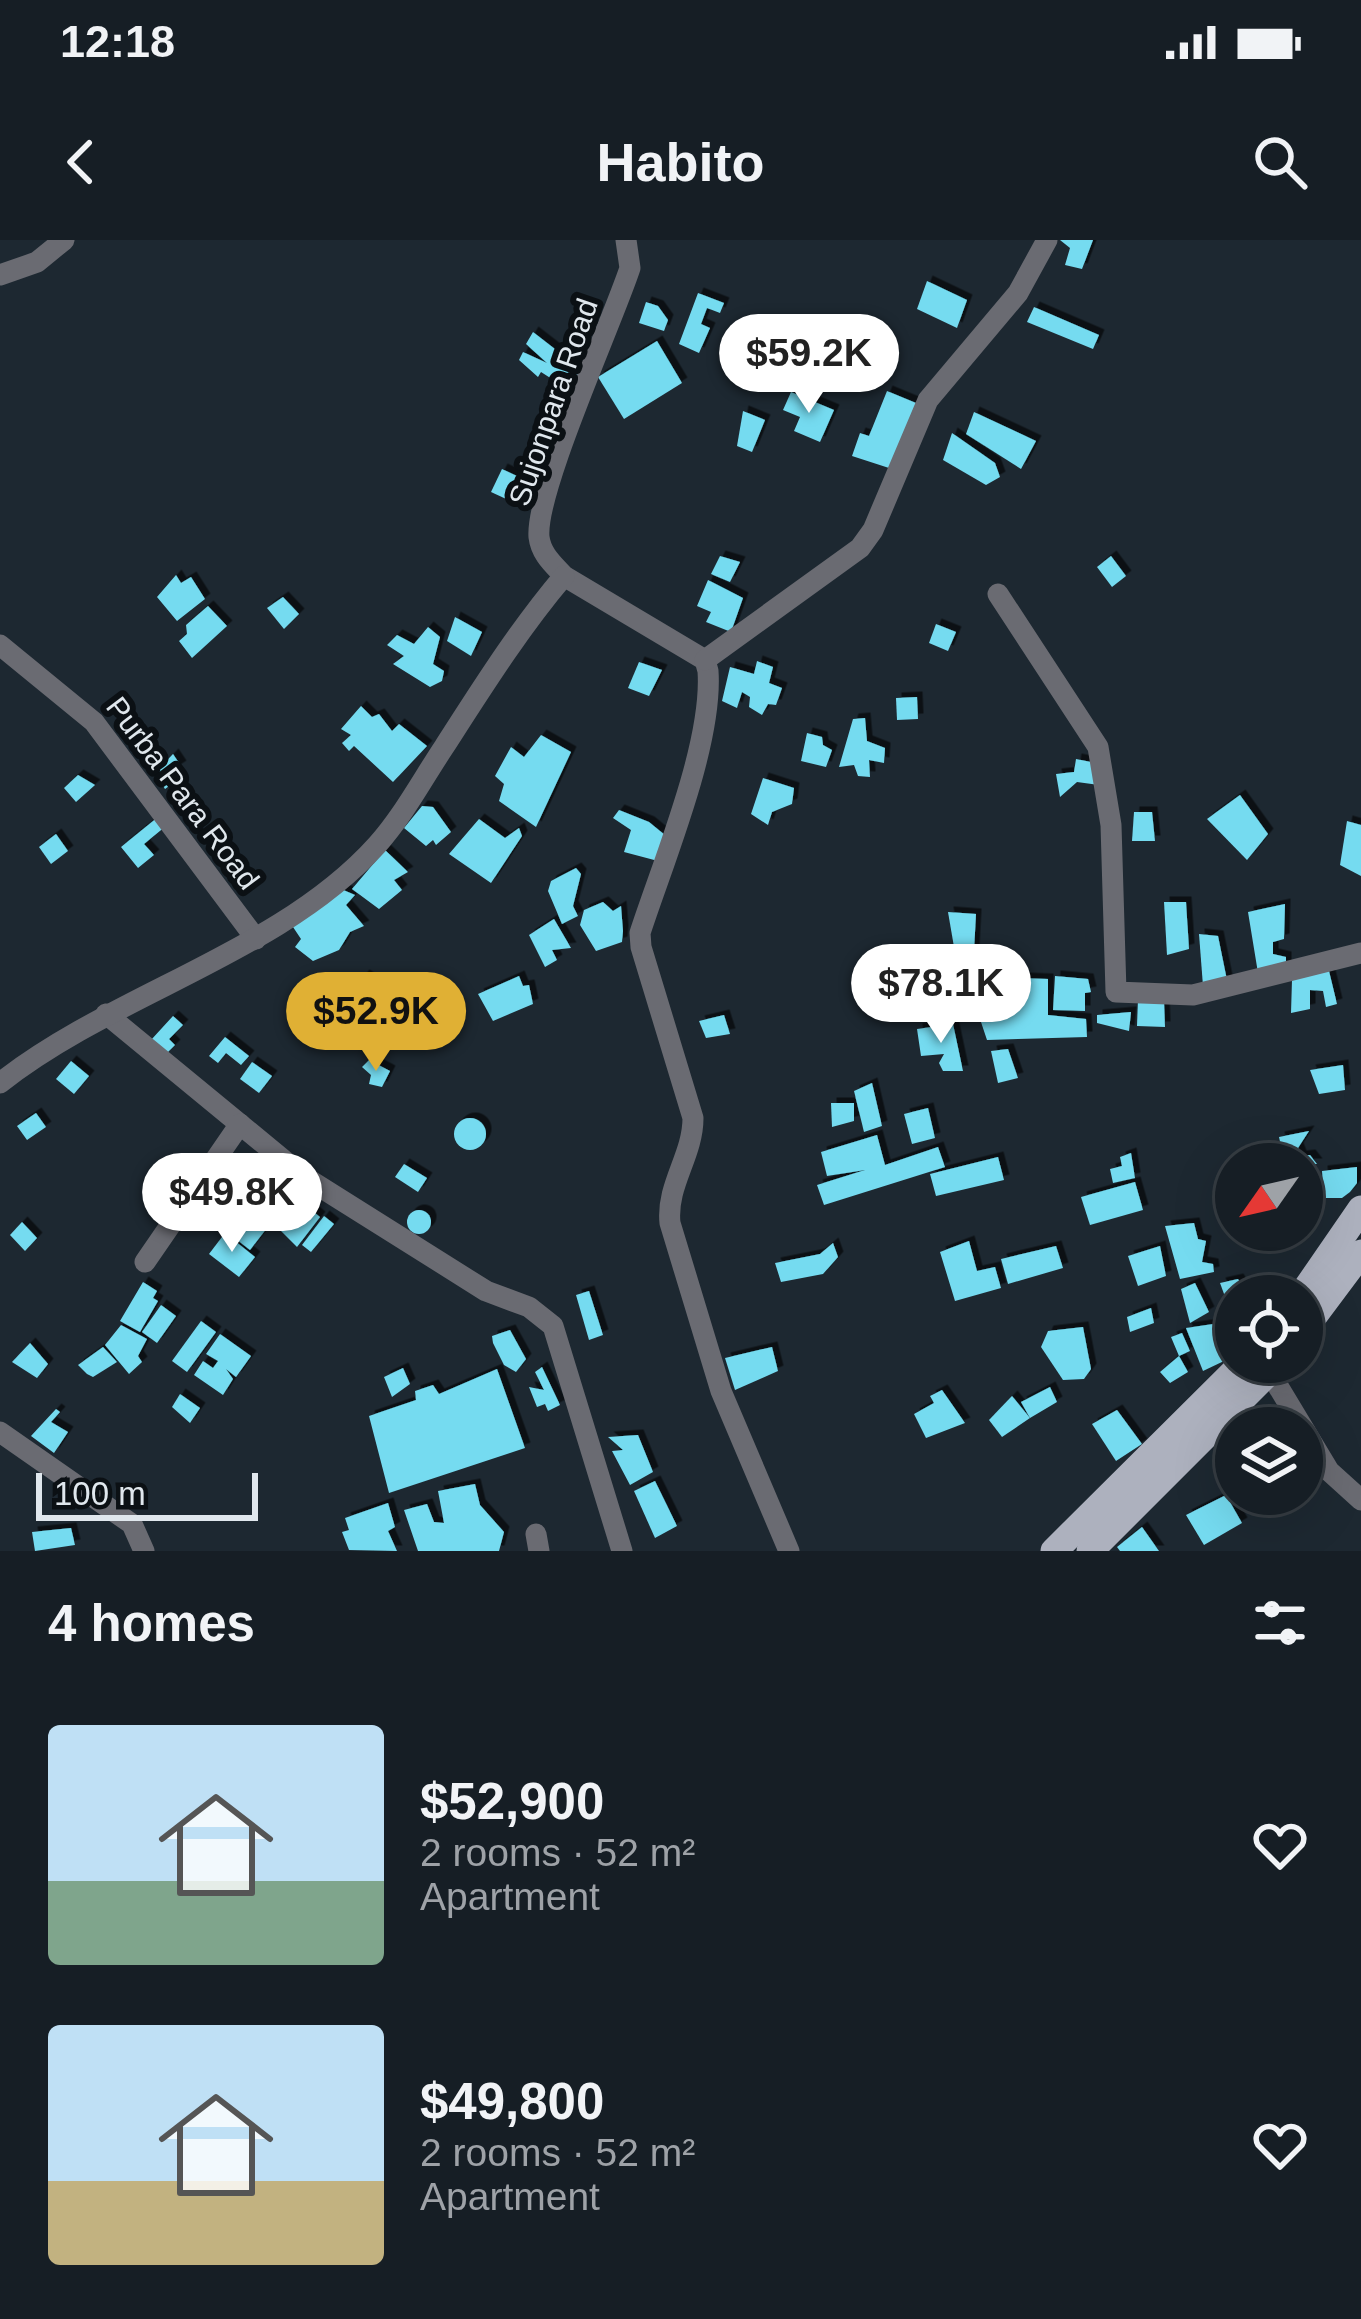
<!DOCTYPE html>
<html lang="en">
<head>
<meta charset="utf-8">
<style>
  body { margin:0; font-family:Helvetica,sans-serif; background:#1f272d; color:#f1f3f6; height:100vh; display:flex; flex-direction:column; font-size:45px; white-space:nowrap }
  * { box-sizing:border-box; margin:0 }
  p { font-size:39px; color:#9ea2a7 }
  .icon { flex:none; width:66px; height:66px; fill:none; stroke:currentColor; stroke-width:2; stroke-linecap:round; stroke-linejoin:round }
  .map { position:relative; height:1311px; overflow:hidden }
  .panel { display:flex; flex-direction:column; background:#161e25; flex:1 }
  .panel>* { flex:none }
  .needle { width:78px; rotate:236deg }
  .fabs { position:absolute; left:1215px; top:903px; display:grid; gap:24px }
  .fabs a { display:grid; place-items:center; width:108px; height:108px; border-radius:50%; background:#161e25; box-shadow:0 12px 48px #0002,0 0 0 3px #353c42; font-size:60px }
  .scale { position:absolute; left:36px; bottom:30px; width:222px; box-sizing:border-box; padding-left:12px; border:6px solid #e0e7ed; border-top:0; font-size:33px; line-height:42px; white-space:nowrap; color:#e0e7ed; -webkit-text-stroke:9px #0b1014; paint-order:stroke }
  .price { position:absolute; translate:-50% -102px; padding:0 27px; border-radius:42px; background:#fff; color:#222; font-size:39px; line-height:78px; filter:drop-shadow(0 3px 6px #0008) }
  .price::after { content:''; position:absolute; left:50%; top:72px; width:36px; height:27px; margin-left:-18px; background:inherit; clip-path:polygon(0 0,100% 0,50% 100%) }
  .price.on { background:#e0b034; color:#111 }
  ul { padding:0; list-style:none }
  li { display:flex; align-items:center; gap:36px; height:300px; padding:0 48px }
  li span { display:grid; place-items:center; flex:none; width:336px; height:240px; border-radius:12px; color:#555 }
  li>.icon { margin-inline-start:auto }
  span .icon { width:144px; height:144px; fill:#fffc; stroke-width:1 }
  li b { font-size:51px }
  h2 { display:flex; justify-content:space-between; align-items:center; height:144px; padding:0 48px; font-size:51px }
  .status { display:flex; justify-content:space-between; align-items:center; height:84px; padding:0 60px; background:#161e25; direction:ltr }
  .status svg { height:33px; fill:currentColor }
  header { display:flex; justify-content:space-between; align-items:center; height:156px; padding:0 48px; background:#161e25; font-size:54px; font-weight:800 }
  .map>svg:first-child { display:block }
  .building { fill:#75dbf0; filter:url(#shadow) }
  .lines { fill:none; stroke-linecap:round; stroke-linejoin:round }
  .minor { stroke:#6a6b72; stroke-width:21 }
  .major { stroke:#adb1be; stroke-width:27 }
  .labels { text-anchor:middle; dominant-baseline:central; stroke-width:12; stroke-linejoin:round; paint-order:stroke }
  .street-label { font-size:30px; fill:#e0e7ed; stroke:#0b1014 }
</style>
</head>
<body>
<div class="status"><b>12:18</b><svg viewBox="0 0 49 12"><path d="M0 12V9h3v3zM5 12V6h3v6zM10 12V3h3v9zM15 12V0h3v12zM26 1h20v11H26zM47 4h2v5h-2z"/></svg></div>
<header><svg class="icon" aria-label="back" viewBox="0 0 24 24"><path d="M15 5l-7 7 7 7"/></svg>Habito<svg class="icon" aria-label="search" viewBox="0 0 24 24"><circle cx="10" cy="10" r="6"/><path d="M15 15l6 6"/></svg></header>
<div class="map">
<svg width="1361" height="1311" viewBox="0 0 1361 1311">
  <defs>
    <filter id="shadow"><feDropShadow dx="5.5" dy="-5.5" stdDeviation="0" flood-color="#0009"/></filter>
  </defs>
  <rect width="100%" height="100%" fill="#1d2831"/>
  <g class="building">
    <path d="M 1060,0 L 1093,0 L 1082,29 L 1065,25 L 1070,8 Z"/>
    <path d="M 927,41 L 967,60 L 957,88 L 917,69 Z"/>
    <path d="M 698,53 L 724,63 L 720,73 L 707,68 L 701,84 L 710,88 L 699,113 L 679,104 Z"/>
    <path d="M 646,62 L 658,66 L 668,80 L 664,91 L 639,83 Z"/>
    <path d="M 1034,67 L 1099,95 L 1093,109 L 1027,82 Z"/>
    <path d="M 533,92 L 582,130 L 566,148 L 541,132 L 538,137 L 519,120 L 523,112 L 547,123 L 526,104 Z"/>
    <path d="M 657,101 L 682,143 L 624,179 L 598,137 Z"/>
    <path d="M 887,151 L 916,163 L 889,228 L 852,216 L 860,193 L 869,196 Z"/>
    <path d="M 791,152 L 834,170 L 820,202 L 794,191 L 800,177 L 783,170 Z"/>
    <path d="M 743,171 L 765,180 L 752,212 L 737,206 Z"/>
    <path d="M 974,172 L 1036,201 L 1021,229 L 966,194 Z"/>
    <path d="M 952,193 L 995,223 L 1000,237 L 986,245 L 943,220 Z"/>
    <path d="M 502,229 L 536,245 L 526,268 L 491,252 Z"/>
    <path d="M 720,316 L 740,322 L 730,342 L 711,334 Z"/>
    <path d="M 1111,316 L 1126,336 L 1112,347 L 1097,327 Z"/>
    <path d="M 176,335 L 181,343 L 191,337 L 205,359 L 177,381 L 157,357 Z"/>
    <path d="M 708,340 L 743,358 L 731,392 L 706,382 L 711,372 L 697,366 Z"/>
    <path d="M 283,357 L 299,374 L 284,389 L 267,368 Z"/>
    <path d="M 208,366 L 227,386 L 192,418 L 179,401 L 187,394 L 186,385 Z"/>
    <path d="M 455,377 L 482,392 L 471,416 L 447,401 Z"/>
    <path d="M 936,384 L 956,392 L 948,411 L 929,403 Z"/>
    <path d="M 428,387 L 440,397 L 433,424 L 444,431 L 442,441 L 430,447 L 393,424 L 404,416 L 387,405 L 397,395 L 414,404 Z"/>
    <path d="M 757,421 L 773,427 L 769,443 L 782,448 L 776,465 L 768,464 L 762,475 L 749,467 L 750,457 L 742,452 L 737,468 L 722,461 L 730,427 L 754,434 Z"/>
    <path d="M 639,422 L 662,430 L 649,456 L 628,448 Z"/>
    <path d="M 917,457 L 918,479 L 897,480 L 896,458 Z"/>
    <path d="M 361,466 L 372,477 L 379,474 L 392,491 L 399,484 L 427,506 L 393,542 L 354,506 L 349,511 L 342,503 L 351,495 L 341,489 Z"/>
    <path d="M 865,478 L 867,501 L 885,508 L 884,523 L 869,520 L 870,537 L 858,536 L 854,525 L 839,527 L 853,479 Z"/>
    <path d="M 807,493 L 822,497 L 823,505 L 832,510 L 826,527 L 801,521 Z"/>
    <path d="M 541,495 L 571,512 L 536,587 L 499,561 L 504,544 L 495,536 L 511,507 L 524,517 Z"/>
    <path d="M 173,514 L 181,526 L 172,532 L 179,539 L 165,549 L 155,533 Z"/>
    <path d="M 1076,519 L 1096,523 L 1099,545 L 1077,542 L 1060,557 L 1056,534 L 1074,532 Z"/>
    <path d="M 78,535 L 95,545 L 76,562 L 64,548 Z"/>
    <path d="M 763,538 L 794,548 L 792,564 L 772,572 L 768,585 L 751,574 Z"/>
    <path d="M 1240,555 L 1268,594 L 1247,620 L 1207,579 Z"/>
    <path d="M 422,566 L 433,567 L 451,592 L 436,605 L 433,600 L 426,606 L 404,588 Z"/>
    <path d="M 619,570 L 649,582 L 671,600 L 658,621 L 624,612 L 631,590 L 613,578 Z"/>
    <path d="M 1134,572 L 1152,572 L 1155,601 L 1132,601 Z"/>
    <path d="M 158,577 L 166,586 L 144,604 L 154,615 L 138,628 L 121,607 Z"/>
    <path d="M 479,579 L 505,598 L 519,588 L 522,596 L 491,643 L 449,614 Z"/>
    <path d="M 1347,581 L 1361,585 L 1361,636 L 1340,625 Z"/>
    <path d="M 56,594 L 68,611 L 51,624 L 39,607 Z"/>
    <path d="M 385,610 L 408,632 L 394,640 L 402,650 L 379,669 L 352,649 Z"/>
    <path d="M 576,628 L 581,634 L 573,666 L 578,676 L 562,684 L 548,651 L 551,641 Z"/>
    <path d="M 341,649 L 355,655 L 346,665 L 364,686 L 350,692 L 339,710 L 313,721 L 295,707 L 301,699 L 293,687 Z"/>
    <path d="M 603,662 L 613,671 L 621,666 L 623,691 L 622,702 L 596,711 L 580,685 L 584,670 Z"/>
    <path d="M 1164,662 L 1186,662 L 1189,709 L 1167,715 Z"/>
    <path d="M 1285,664 L 1284,699 L 1273,702 L 1273,714 L 1286,717 L 1286,729 L 1258,733 L 1248,672 Z"/>
    <path d="M 948,672 L 976,674 L 974,711 L 954,707 Z"/>
    <path d="M 554,679 L 571,708 L 552,710 L 557,720 L 545,727 L 529,695 Z"/>
    <path d="M 1199,694 L 1218,696 L 1228,745 L 1203,746 Z"/>
    <path d="M 1329,731 L 1337,764 L 1326,767 L 1323,751 L 1310,750 L 1310,769 L 1291,773 L 1292,740 Z"/>
    <path d="M 364,735 L 389,750 L 374,769 L 348,754 Z"/>
    <path d="M 519,736 L 523,746 L 529,745 L 533,764 L 493,781 L 478,754 Z"/>
    <path d="M 1055,736 L 1088,739 L 1091,752 L 1085,753 L 1085,771 L 1053,770 Z"/>
    <path d="M 1020,738 L 1048,739 L 1048,775 L 1086,779 L 1087,797 L 987,800 L 978,773 L 1018,771 Z"/>
    <path d="M 1138,759 L 1164,761 L 1165,787 L 1137,786 Z"/>
    <path d="M 1131,772 L 1129,791 L 1097,783 L 1097,775 Z"/>
    <path d="M 724,775 L 730,794 L 706,798 L 699,781 Z"/>
    <path d="M 173,776 L 183,785 L 169,799 L 175,805 L 165,815 L 151,800 Z"/>
    <path d="M 953,784 L 963,831 L 943,831 L 939,823 L 944,814 L 921,816 L 917,789 Z"/>
    <path d="M 225,797 L 249,816 L 241,825 L 226,813 L 218,823 L 209,816 Z"/>
    <path d="M 1008,809 L 1018,838 L 998,843 L 991,811 Z"/>
    <path d="M 369,820 L 390,831 L 382,847 L 369,844 L 371,835 L 362,827 Z"/>
    <path d="M 71,821 L 89,836 L 74,854 L 56,839 Z"/>
    <path d="M 252,822 L 272,836 L 259,853 L 240,839 Z"/>
    <path d="M 1343,825 L 1345,850 L 1319,854 L 1310,830 Z"/>
    <path d="M 872,843 L 882,886 L 864,892 L 854,851 Z"/>
    <path d="M 831,863 L 854,863 L 854,881 L 832,887 Z"/>
    <path d="M 928,868 L 935,898 L 912,904 L 904,874 Z"/>
    <path d="M 36,873 L 46,887 L 27,900 L 17,886 Z"/>
    <circle cx="470" cy="894" r="16"/>
    <path d="M 1309,891 L 1298,908 L 1301,916 L 1310,915 L 1317,924 L 1285,924 L 1279,897 Z"/>
    <path d="M 877,895 L 885,925 L 938,907 L 945,927 L 824,965 L 817,945 L 865,930 L 827,936 L 821,912 Z"/>
    <path d="M 1131,913 L 1135,938 L 1113,943 L 1110,929 L 1122,926 L 1120,917 Z"/>
    <path d="M 256,915 L 268,923 L 247,952 L 235,943 Z"/>
    <path d="M 998,917 L 1004,940 L 936,956 L 930,934 Z"/>
    <path d="M 404,924 L 427,938 L 418,952 L 395,937 Z"/>
    <path d="M 1357,927 L 1357,943 L 1350,952 L 1342,958 L 1324,958 L 1322,931 Z"/>
    <path d="M 271,931 L 288,945 L 268,961 L 255,950 Z"/>
    <path d="M 1135,942 L 1143,970 L 1090,985 L 1081,957 Z"/>
    <path d="M 231,951 L 242,960 L 225,982 L 213,974 Z"/>
    <path d="M 300,961 L 320,977 L 297,1007 L 279,989 Z"/>
    <circle cx="419" cy="982" r="12"/>
    <path d="M 244,971 L 267,988 L 250,1010 L 227,992 Z"/>
    <path d="M 324,976 L 334,984 L 311,1012 L 302,1005 Z"/>
    <path d="M 22,982 L 37,998 L 25,1011 L 10,995 Z"/>
    <path d="M 1194,983 L 1198,999 L 1206,1001 L 1202,1022 L 1213,1024 L 1214,1032 L 1180,1039 L 1165,986 Z"/>
    <path d="M 225,993 L 255,1017 L 239,1037 L 209,1014 Z"/>
    <path d="M 969,1001 L 977,1031 L 995,1027 L 1001,1048 L 955,1061 L 940,1012 Z"/>
    <path d="M 833,1003 L 838,1017 L 823,1034 L 781,1042 L 775,1023 L 820,1014 Z"/>
    <path d="M 1056,1006 L 1063,1028 L 1008,1044 L 1001,1019 Z"/>
    <path d="M 1160,1006 L 1166,1036 L 1138,1046 L 1128,1016 Z"/>
    <path d="M 1238,1039 L 1248,1056 L 1227,1062 L 1220,1043 Z"/>
    <path d="M 143,1042 L 157,1051 L 153,1058 L 158,1061 L 140,1092 L 120,1081 Z"/>
    <path d="M 1195,1043 L 1209,1072 L 1190,1083 L 1181,1049 Z"/>
    <path d="M 589,1051 L 603,1095 L 589,1100 L 576,1055 Z"/>
    <path d="M 161,1065 L 176,1076 L 157,1103 L 142,1092 Z"/>
    <path d="M 1151,1068 L 1154,1083 L 1130,1092 L 1127,1077 Z"/>
    <path d="M 201,1081 L 216,1092 L 187,1132 L 172,1121 Z"/>
    <path d="M 1220,1083 L 1224,1121 L 1203,1131 L 1186,1088 Z"/>
    <path d="M 121,1085 L 147,1099 L 138,1116 L 142,1122 L 129,1134 L 105,1105 Z"/>
    <path d="M 1083,1087 L 1091,1129 L 1084,1139 L 1063,1140 L 1041,1107 L 1048,1091 Z"/>
    <path d="M 510,1090 L 526,1119 L 516,1132 L 504,1125 L 493,1103 L 492,1096 Z"/>
    <path d="M 1182,1093 L 1190,1111 L 1179,1116 L 1188,1132 L 1170,1143 L 1160,1132 L 1179,1116 L 1171,1097 Z"/>
    <path d="M 220,1094 L 251,1116 L 236,1137 L 226,1129 L 233,1139 L 223,1155 L 194,1135 L 203,1121 L 213,1128 L 218,1121 L 206,1114 Z"/>
    <path d="M 30,1103 L 48,1124 L 37,1138 L 12,1122 Z"/>
    <path d="M 103,1107 L 117,1122 L 93,1137 L 87,1134 L 78,1125 Z"/>
    <path d="M 772,1107 L 778,1131 L 735,1150 L 725,1118 Z"/>
    <path d="M 542,1127 L 560,1165 L 548,1171 L 545,1164 L 537,1167 L 529,1147 L 544,1150 L 535,1132 Z"/>
    <path d="M 403,1128 L 410,1144 L 392,1157 L 384,1137 Z"/>
    <path d="M 497,1129 L 525,1208 L 389,1253 L 369,1176 L 416,1160 L 415,1151 L 433,1145 L 439,1154 Z"/>
    <path d="M 1050,1147 L 1057,1162 L 1030,1178 L 1021,1162 Z"/>
    <path d="M 942,1150 L 965,1183 L 926,1198 L 914,1174 L 934,1163 L 930,1156 Z"/>
    <path d="M 180,1154 L 200,1168 L 190,1183 L 172,1167 Z"/>
    <path d="M 1012,1156 L 1030,1178 L 1002,1197 L 989,1180 Z"/>
    <path d="M 56,1169 L 60,1172 L 51,1182 L 68,1192 L 54,1213 L 31,1196 Z"/>
    <path d="M 1117,1170 L 1142,1204 L 1116,1221 L 1092,1184 Z"/>
    <path d="M 638,1195 L 653,1232 L 630,1245 L 612,1211 L 623,1210 L 608,1197 Z"/>
    <path d="M 655,1241 L 677,1286 L 655,1298 L 634,1251 Z"/>
    <path d="M 475,1244 L 480,1265 L 504,1292 L 499,1311 L 418,1311 L 404,1270 L 427,1264 L 434,1282 L 444,1283 L 438,1251 Z"/>
    <path d="M 1226,1255 L 1242,1283 L 1204,1305 L 1186,1275 Z"/>
    <path d="M 388,1263 L 395,1287 L 388,1291 L 397,1311 L 349,1310 L 342,1292 L 349,1290 L 345,1278 Z"/>
    <path d="M 1142,1287 L 1159,1311 L 1120,1311 L 1117,1307 Z"/>
    <path d="M 71,1288 L 75,1305 L 35,1311 L 32,1292 Z"/>
  </g>
  <g class="lines">
    <g class="minor">
      <path d="M 626,0 L 630,28 C 612,83 535,251 539,297 C 541,314 553,324 564,336 L 705,420 L 708,431 C 713,504 663,622 640,693 L 641,707 L 693,878 C 693,916 666,945 670,983 L 721,1151 L 789,1311"/>
      <path d="M 0,35 L 37,22 L 64,0"/>
      <path d="M 998,354 L 1098,507 L 1111,585 L 1116,752 L 1193,755 L 1361,713"/>
      <path d="M 0,405 L 94,482 L 256,699"/>
      <path d="M 705,420 L 860,308 L 873,290 L 928,160 L 1018,53 L 1047,0"/>
      <path d="M 106,774 L 303,936 L 486,1051 L 529,1067 L 553,1086 L 622,1311"/>
      <path d="M 0,843 C 114,753 280,713 377,605 C 403,576 422,540 444,507 C 482,448 519,389 564,336"/>
      <path d="M 145,1022 L 240,884"/>
      <path d="M 1270,1133 L 1329,1231 L 1361,1260"/>
      <path d="M 0,1192 L 132,1284 L 144,1311"/>
      <path d="M 536,1294 L 539,1311"/>
    </g>
    <g class="major">
      <path d="M 1301,1056 L 1361,969"/>
      <path d="M 1302,1092 L 1361,1013"/>
      <path d="M 1054,1311 L 1244,1122"/>
      <path d="M 1090,1311 L 1279,1122"/>
    </g>
  </g>
  <g class="labels">
    <g class="street-label">
      <text transform="translate(553 162) rotate(-71)">Sujonpara Road</text>
      <text transform="translate(183 553) rotate(53)">Purba Para Road</text>
    </g>
  </g>
</svg>
<div class="fabs">
<a><svg class="needle" viewBox="-14 -14 28 28"><path d="M0-13l5 13h-10z" fill="#e53935"/><path d="M0 13l5-13h-10z" fill="#9ea2a7"/></svg></a>
<a><svg class="icon" aria-label="locate" viewBox="0 0 24 24"><circle cx="12" cy="12" r="6"/><path d="M12 2v4M12 18v4M2 12h4M18 12h4"/></svg></a>
<a><svg class="icon" aria-label="layers" viewBox="0 0 24 24"><path d="M12 4l9 5-9 5-9-5zM3 14l9 5 9-5"/></svg></a>
</div>
<div class="scale">100 m</div>
<b class="price" style="left:809px;top:176px">$59.2K</b>
<b class="price" style="left:941px;top:806px">$78.1K</b>
<b class="price on" style="left:376px;top:834px">$52.9K</b>
<b class="price" style="left:232px;top:1015px">$49.8K</b>
</div>
<section class="panel">
<h2>4 homes<svg class="icon" aria-label="filters" viewBox="0 0 24 24"><path d="M4 7h16M4 17h16"/><circle cx="9" cy="7" r="2"/><circle cx="15" cy="17" r="2"/></svg></h2>
<ul>
<li><span style="background:linear-gradient(#bfe0f5 65%,#7fa58c 0)"><svg class="icon" aria-label="home" viewBox="0 0 24 24"><path d="M3 11l9-7 9 7M6 9v11h12V9"/></svg></span><div><b>$52,900</b><p>2 rooms · 52 m²</p><p>Apartment</p></div><svg class="icon" aria-label="heart" viewBox="0 0 24 24"><path d="M12 20l-8-8c-3-5 5-10 8-4 3-6 11-1 8 4z"/></svg></li>
<li><span style="background:linear-gradient(#bfe0f5 65%,#c2b280 0)"><svg class="icon" aria-label="home" viewBox="0 0 24 24"><path d="M3 11l9-7 9 7M6 9v11h12V9"/></svg></span><div><b>$49,800</b><p>2 rooms · 52 m²</p><p>Apartment</p></div><svg class="icon" aria-label="heart" viewBox="0 0 24 24"><path d="M12 20l-8-8c-3-5 5-10 8-4 3-6 11-1 8 4z"/></svg></li>
</ul>
</section>
</body>
</html>
